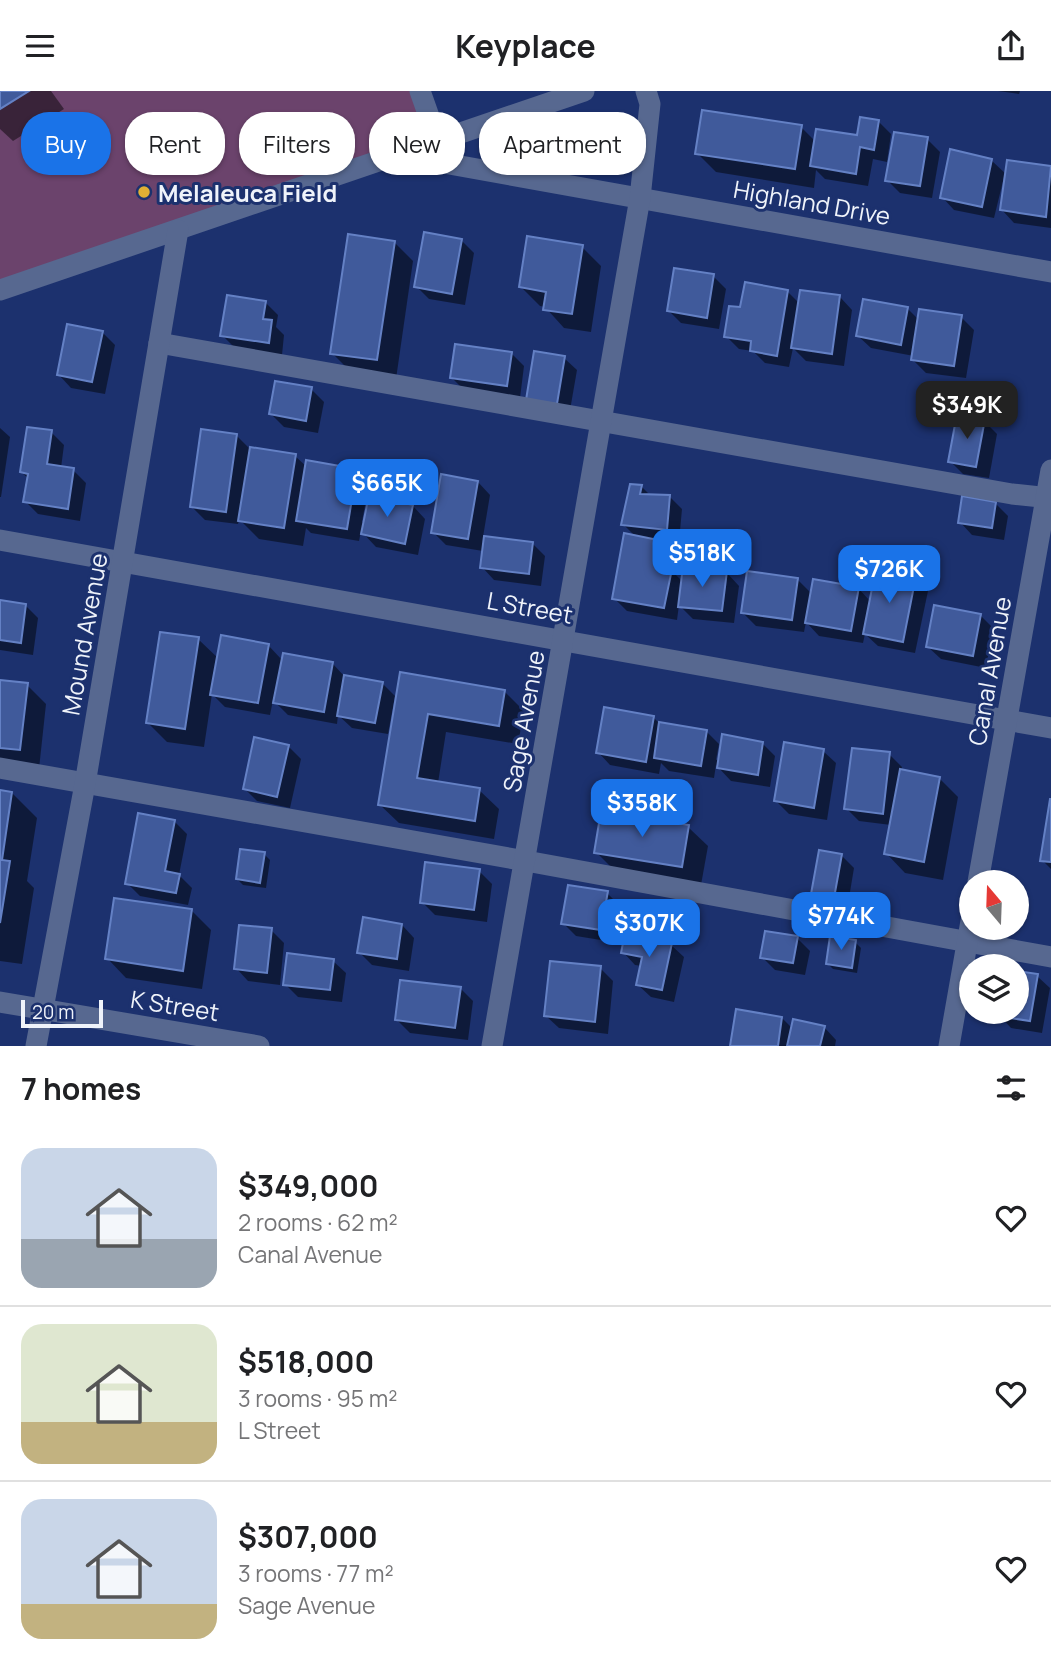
<!DOCTYPE html>
<html lang="en">
<head>
<meta charset="utf-8">
<style>
  body { margin:0; font-family:Manrope,sans-serif; background:#f2f2f2; color:#202124; height:100vh; display:flex; flex-direction:column; font-size:26px; white-space:nowrap }
  * { box-sizing:border-box; margin:0 }
  p { font-size:23px; color:#757577 }
  .icon { flex:none; width:38px; height:38px; fill:none; stroke:currentColor; stroke-width:2; stroke-linecap:round; stroke-linejoin:round }
  .map { position:relative; height:955px; overflow:hidden }
  .details { display:flex; flex-direction:column; background:#fff; flex:1 }
  .details>* { flex:none }
  .guide { position:absolute; left:21px; top:21px; width:700px; height:63px; display:flex; gap:14px }
  .needle { width:46px; rotate:341deg }
  .tools { position:absolute; left:959px; top:779px; display:grid; gap:14px }
  .tools a { display:grid; place-items:center; width:70px; height:70px; border-radius:50%; background:#fff; box-shadow:0 2px 5px #0004; font-size:35px }
  .scale { position:absolute; left:21px; bottom:18px; width:82px; box-sizing:border-box; padding-left:7px; border:4px solid #eff3fa; border-top:0; font-size:19px; line-height:24px; white-space:nowrap; color:#eff3fa; -webkit-text-stroke:5px #1c316e; paint-order:stroke }
  .price { position:absolute; translate:-50% -60px; padding:0 16px; border-radius:14px; background:#1a73e8; color:#fff; font-size:23px; line-height:46px; filter:drop-shadow(0 2px 4px #0008) }
  .price::after { content:''; position:absolute; left:50%; top:42px; width:21px; height:16px; margin-left:-10px; background:inherit; clip-path:polygon(0 0,100% 0,50% 100%) }
  .price.current { background:#222; color:#fff }
  ul { padding:0; list-style:none }
  li { display:flex; align-items:center; gap:21px; height:175px; padding:0 21px }
  li+li { border-top:2px solid #e0e0e0 }
  li span { display:grid; place-items:center; flex:none; width:196px; height:140px; border-radius:21px; color:#555 }
  li>.icon { margin-inline-start:auto }
  span .icon { width:84px; height:84px; fill:#fffc; stroke-width:1 }
  li b { font-size:30px }
  h2 { display:flex; justify-content:space-between; align-items:center; height:84px; padding:0 21px; font-size:30px }
  .tag { padding:0 24px; border-radius:28px; background:#fff; box-shadow:0 2px 5px #0004; font-size:24px; line-height:63px }
  .tag.current { background:#1a73e8; color:#fff }
  header { display:flex; justify-content:space-between; align-items:center; height:91px; padding:0 21px; background:#fff; font-size:32px; font-weight:700 }
  .map>svg:first-child { display:block }
  .green { fill:#6b436c }
  .shadow { fill:#0007 }
  .building { fill:#405a9b; stroke:#6481c5; stroke-width:2 }
  .lines { fill:none; stroke-linecap:round; stroke-linejoin:round }
  .minor { stroke:#576890; stroke-width:21 }
  .poi-dot { fill:#e0b034; stroke:#1c316e; stroke-width:2.5 }
  .labels { text-anchor:middle; dominant-baseline:central; stroke-width:6; stroke-linejoin:round; paint-order:stroke }
  .poi-label { font-size:24px; font-weight:bold; fill:#eff3fa; stroke:#1c316e; text-anchor:start }
  .street-label { font-size:24px; fill:#eff3fa; stroke:#1c316e }
</style>
</head>
<body>
<header><svg class="icon" aria-label="menu" viewBox="0 0 24 24"><path d="M4 6h16M4 12h16M4 18h16"/></svg>Keyplace<svg class="icon" aria-label="share" viewBox="0 0 24 24"><path d="M12 15V3M7 8l5-5 5 5M5 13v7h14v-7"/></svg></header>
<div class="map">
<svg width="1051" height="955" viewBox="0 0 1051 955">
  <rect width="100%" height="100%" fill="#1c316e"/>
  <path class="green" d="M 0,0 L 420,0 L 425,15 L 399,64 L 0,200 Z"/>
  <g class="shadow">
    <path d="M 0,0 L 51,0 L 64,18 L 13,50 L 0,38 Z"/>
    <path d="M 998,0 L 1020,0 L 1019,3 Z"/>
    <path d="M 878,30 L 891,43 L 887,71 L 873,68 L 868,95 L 825,88 L 816,79 L 814,97 L 716,81 L 697,62 L 801,36 L 816,51 L 858,46 Z"/>
    <path d="M 927,48 L 940,61 L 932,107 L 900,102 L 887,89 Z"/>
    <path d="M 991,69 L 1007,84 L 1008,71 L 1051,77 L 1051,137 L 1014,132 L 1002,119 L 1006,86 L 1004,86 L 994,127 L 954,119 L 942,106 Z"/>
    <path d="M 461,149 L 474,162 L 465,214 L 429,208 L 416,195 Z"/>
    <path d="M 394,151 L 413,170 L 396,288 L 351,281 L 332,262 Z"/>
    <path d="M 582,156 L 601,175 L 591,241 L 564,237 L 545,216 L 540,215 L 521,196 Z"/>
    <path d="M 713,185 L 726,198 L 719,238 L 681,232 L 668,219 Z"/>
    <path d="M 787,200 L 799,212 L 840,206 L 852,219 L 844,275 L 806,270 L 793,257 L 789,276 L 765,272 L 753,260 L 739,258 L 726,245 L 742,218 Z"/>
    <path d="M 265,211 L 278,224 L 276,236 L 284,244 L 282,264 L 235,257 L 222,244 Z"/>
    <path d="M 907,217 L 919,229 L 961,226 L 974,239 L 966,287 L 926,282 L 913,269 L 914,265 L 871,257 L 858,245 Z"/>
    <path d="M 102,241 L 115,254 L 105,303 L 71,297 L 59,284 Z"/>
    <path d="M 511,262 L 524,275 L 520,307 L 465,300 L 452,287 Z"/>
    <path d="M 564,267 L 577,279 L 569,325 L 541,321 Z"/>
    <path d="M 311,298 L 324,311 L 318,342 L 284,336 L 271,323 Z"/>
    <path d="M 984,330 L 997,343 L 989,387 L 963,383 L 950,370 Z"/>
    <path d="M 0,337 L 10,346 L 1,406 L 0,406 Z"/>
    <path d="M 51,341 L 64,354 L 61,377 L 73,379 L 86,392 L 80,430 L 38,423 L 25,410 L 29,388 L 21,381 Z"/>
    <path d="M 236,344 L 250,358 L 295,365 L 307,376 L 356,380 L 369,392 L 362,431 L 413,415 L 425,428 L 418,464 L 376,456 L 361,440 L 359,450 L 311,442 L 306,437 L 303,455 L 259,448 L 239,428 L 238,433 L 205,429 L 192,416 Z"/>
    <path d="M 427,379 L 433,385 L 429,410 L 415,407 L 409,401 Z"/>
    <path d="M 478,391 L 490,404 L 483,446 L 532,452 L 545,465 L 541,495 L 494,489 L 482,476 L 483,460 L 446,454 L 433,441 Z"/>
    <path d="M 641,395 L 651,405 L 670,406 L 682,418 L 679,451 L 660,449 L 675,464 L 672,480 L 683,491 L 727,482 L 739,495 L 734,532 L 693,528 L 679,514 L 677,529 L 627,520 L 614,507 L 636,446 L 623,433 Z"/>
    <path d="M 995,412 L 1008,425 L 1004,449 L 972,444 L 960,431 Z"/>
    <path d="M 915,487 L 928,500 L 915,562 L 878,555 L 865,543 L 863,552 L 819,545 L 806,531 L 804,541 L 756,535 L 743,522 L 797,488 L 812,503 L 858,497 L 871,511 Z"/>
    <path d="M 0,511 L 26,515 L 38,527 L 33,564 L 0,559 Z"/>
    <path d="M 980,524 L 993,537 L 986,577 L 941,568 L 928,556 Z"/>
    <path d="M 198,548 L 219,568 L 268,554 L 283,570 L 333,573 L 345,586 L 382,592 L 395,605 L 388,643 L 352,637 L 338,624 L 337,633 L 288,624 L 273,609 L 270,624 L 225,616 L 212,603 L 204,656 L 167,651 L 148,632 Z"/>
    <path d="M 402,583 L 504,600 L 524,620 L 518,653 L 446,641 L 438,692 L 479,699 L 499,718 L 494,748 L 399,732 L 379,713 Z"/>
    <path d="M 0,591 L 27,594 L 46,613 L 39,678 L 0,673 Z"/>
    <path d="M 654,627 L 660,633 L 706,640 L 719,653 L 716,669 L 762,652 L 775,665 L 770,696 L 731,690 L 716,674 L 714,687 L 669,680 L 661,672 L 659,683 L 610,674 L 598,661 Z"/>
    <path d="M 288,655 L 301,668 L 290,717 L 257,710 L 244,697 Z"/>
    <path d="M 823,660 L 836,672 L 827,729 L 789,723 L 776,710 Z"/>
    <path d="M 889,663 L 902,676 L 901,680 L 939,687 L 958,706 L 943,789 L 905,782 L 886,762 L 891,734 L 859,730 L 846,717 Z"/>
    <path d="M 0,700 L 12,702 L 37,727 L 27,790 L 34,797 L 22,873 L 0,870 Z"/>
    <path d="M 1051,714 L 1051,778 L 1042,769 Z"/>
    <path d="M 174,730 L 187,743 L 179,784 L 192,797 L 188,814 L 140,805 L 127,792 Z"/>
    <path d="M 688,736 L 708,755 L 701,794 L 615,780 L 596,761 Z"/>
    <path d="M 264,763 L 270,769 L 266,797 L 243,794 L 237,788 Z"/>
    <path d="M 841,764 L 854,777 L 847,819 L 826,815 L 813,803 Z"/>
    <path d="M 479,780 L 492,793 L 487,831 L 435,824 L 422,811 Z"/>
    <path d="M 607,802 L 620,815 L 613,851 L 576,845 L 563,832 Z"/>
    <path d="M 192,820 L 211,839 L 202,898 L 126,887 L 107,867 Z"/>
    <path d="M 682,822 L 688,828 L 683,847 L 664,843 L 658,837 Z"/>
    <path d="M 402,834 L 414,847 L 409,880 L 372,874 L 359,861 Z"/>
    <path d="M 271,839 L 284,852 L 280,894 L 248,890 L 236,877 Z"/>
    <path d="M 797,847 L 810,860 L 805,884 L 775,879 L 762,866 Z"/>
    <path d="M 855,851 L 861,857 L 857,882 L 833,878 L 827,872 Z"/>
    <path d="M 671,854 L 684,866 L 674,911 L 651,906 L 638,894 L 642,875 L 635,874 L 623,861 Z"/>
    <path d="M 333,870 L 346,882 L 342,911 L 298,906 L 285,893 Z"/>
    <path d="M 600,877 L 613,890 L 608,943 L 559,937 L 546,925 Z"/>
    <path d="M 1017,881 L 1037,885 L 1050,897 L 1042,942 L 1011,937 L 999,924 L 1017,920 Z"/>
    <path d="M 460,897 L 473,910 L 468,949 L 410,942 L 397,929 Z"/>
    <path d="M 782,927 L 793,938 L 824,936 L 836,949 L 835,955 L 731,955 Z"/>
  </g>
  <g class="building">
    <path d="M 0,0 L 29,0 L 0,18 Z"/>
    <path d="M 702,19 L 802,34 L 795,78 L 695,63 Z"/>
    <path d="M 860,26 L 879,29 L 874,59 L 860,56 L 856,83 L 810,75 L 816,38 L 857,44 Z"/>
    <path d="M 894,41 L 928,46 L 920,95 L 885,90 Z"/>
    <path d="M 950,58 L 992,68 L 982,116 L 940,107 Z"/>
    <path d="M 1007,69 L 1051,75 L 1046,126 L 1000,119 Z"/>
    <path d="M 424,141 L 462,148 L 452,203 L 414,196 Z"/>
    <path d="M 348,143 L 395,150 L 377,269 L 330,263 Z"/>
    <path d="M 527,145 L 583,154 L 572,223 L 543,219 L 546,201 L 519,196 Z"/>
    <path d="M 674,177 L 714,183 L 707,227 L 667,220 Z"/>
    <path d="M 745,191 L 788,199 L 777,265 L 750,260 L 751,250 L 724,246 L 729,215 L 740,216 Z"/>
    <path d="M 800,199 L 840,204 L 832,263 L 791,257 Z"/>
    <path d="M 227,204 L 266,210 L 263,228 L 272,229 L 269,252 L 220,245 Z"/>
    <path d="M 863,208 L 908,216 L 901,254 L 856,245 Z"/>
    <path d="M 919,218 L 962,224 L 954,275 L 911,269 Z"/>
    <path d="M 67,233 L 103,240 L 92,291 L 57,284 Z"/>
    <path d="M 455,253 L 512,261 L 507,295 L 450,287 Z"/>
    <path d="M 534,260 L 565,265 L 557,313 L 526,309 Z"/>
    <path d="M 275,290 L 312,296 L 306,330 L 269,323 Z"/>
    <path d="M 957,323 L 985,328 L 976,376 L 948,371 Z"/>
    <path d="M 27,336 L 52,339 L 47,373 L 74,377 L 68,418 L 23,411 L 28,383 L 20,381 Z"/>
    <path d="M 201,338 L 237,343 L 226,421 L 190,416 Z"/>
    <path d="M 250,356 L 296,363 L 284,437 L 238,430 Z"/>
    <path d="M 306,369 L 357,378 L 347,438 L 296,430 Z"/>
    <path d="M 412,374 L 428,377 L 423,405 L 407,402 Z"/>
    <path d="M 441,383 L 478,390 L 468,448 L 431,442 Z"/>
    <path d="M 630,393 L 642,394 L 640,403 L 670,404 L 667,439 L 621,434 Z"/>
    <path d="M 369,404 L 413,414 L 405,453 L 361,443 Z"/>
    <path d="M 962,405 L 996,411 L 992,437 L 958,432 Z"/>
    <path d="M 624,442 L 663,450 L 658,475 L 672,478 L 664,517 L 612,508 Z"/>
    <path d="M 484,445 L 533,451 L 529,483 L 480,477 Z"/>
    <path d="M 683,475 L 727,480 L 722,520 L 678,516 Z"/>
    <path d="M 876,477 L 916,485 L 903,551 L 863,543 Z"/>
    <path d="M 747,480 L 798,487 L 792,529 L 741,522 Z"/>
    <path d="M 813,488 L 859,496 L 851,540 L 805,532 Z"/>
    <path d="M 0,509 L 26,513 L 21,552 L 0,549 Z"/>
    <path d="M 934,514 L 981,523 L 973,565 L 926,556 Z"/>
    <path d="M 160,541 L 199,546 L 185,638 L 146,632 Z"/>
    <path d="M 221,544 L 269,553 L 258,612 L 210,604 Z"/>
    <path d="M 283,562 L 333,571 L 324,621 L 273,612 Z"/>
    <path d="M 400,581 L 505,599 L 499,635 L 428,623 L 417,687 L 480,697 L 475,730 L 378,714 Z"/>
    <path d="M 344,584 L 383,591 L 375,632 L 337,625 Z"/>
    <path d="M 0,589 L 28,592 L 20,659 L 0,657 Z"/>
    <path d="M 604,616 L 654,625 L 646,671 L 596,662 Z"/>
    <path d="M 659,631 L 707,639 L 701,675 L 654,667 Z"/>
    <path d="M 722,643 L 763,651 L 758,684 L 717,677 Z"/>
    <path d="M 254,646 L 289,654 L 277,706 L 243,698 Z"/>
    <path d="M 784,651 L 824,658 L 814,717 L 774,710 Z"/>
    <path d="M 852,657 L 890,661 L 883,723 L 844,718 Z"/>
    <path d="M 900,678 L 940,686 L 924,771 L 884,763 Z"/>
    <path d="M 0,699 L 12,701 L 2,769 L 10,770 L 0,832 Z"/>
    <path d="M 1050,708 L 1051,708 L 1051,771 L 1040,770 Z"/>
    <path d="M 601,720 L 689,734 L 682,776 L 594,762 Z"/>
    <path d="M 138,722 L 175,729 L 165,780 L 180,783 L 176,802 L 125,793 Z"/>
    <path d="M 240,758 L 265,761 L 260,792 L 236,788 Z"/>
    <path d="M 819,759 L 842,763 L 834,807 L 811,803 Z"/>
    <path d="M 425,771 L 480,778 L 474,819 L 420,812 Z"/>
    <path d="M 568,794 L 608,800 L 601,839 L 561,833 Z"/>
    <path d="M 114,807 L 192,818 L 183,880 L 105,868 Z"/>
    <path d="M 662,816 L 683,820 L 677,842 L 656,838 Z"/>
    <path d="M 363,826 L 402,833 L 397,868 L 357,862 Z"/>
    <path d="M 239,834 L 272,837 L 267,882 L 234,878 Z"/>
    <path d="M 765,840 L 798,845 L 793,872 L 760,867 Z"/>
    <path d="M 625,842 L 672,852 L 662,899 L 636,894 L 642,866 L 621,862 Z"/>
    <path d="M 830,845 L 856,849 L 852,877 L 826,873 Z"/>
    <path d="M 287,862 L 334,868 L 330,899 L 283,894 Z"/>
    <path d="M 550,870 L 601,875 L 595,931 L 544,925 Z"/>
    <path d="M 1017,880 L 1038,883 L 1030,930 L 997,925 L 997,920 L 1017,920 Z"/>
    <path d="M 400,889 L 461,896 L 455,937 L 395,929 Z"/>
    <path d="M 736,918 L 782,926 L 778,955 L 730,955 Z"/>
    <path d="M 793,928 L 825,935 L 820,955 L 787,955 Z"/>
  </g>
  <g class="lines">
    <g class="minor">
      <path d="M 420,0 L 438,51"/>
      <path d="M 399,64 L 1051,181"/>
      <path d="M 0,199 L 584,0"/>
      <path d="M 159,252 L 1012,403 L 1051,407"/>
      <path d="M 0,449 L 1051,637"/>
      <path d="M 0,677 L 526,770 L 1051,866"/>
      <path d="M 978,791 L 1051,379"/>
      <path d="M 0,911 L 259,955"/>
      <path d="M 36,955 L 85,693 L 178,139"/>
      <path d="M 492,955 L 640,107 L 650,13 L 646,0"/>
      <path d="M 949,955 L 971,830"/>
    </g>
  </g>
  <circle class="poi-dot" cx="144" cy="101" r="7"/>
  <g class="labels">
    <g class="poi-label">
      <text x="158" y="101">Melaleuca Field</text>
    </g>
    <g class="street-label">
      <text transform="translate(812 111) rotate(10)">Highland Drive</text>
      <text transform="translate(530 516) rotate(10)">L Street</text>
      <text transform="translate(84 543) rotate(-80)">Mound Avenue</text>
      <text transform="translate(989 580) rotate(-80)">Canal Avenue</text>
      <text transform="translate(523 630) rotate(-80)">Sage Avenue</text>
      <text transform="translate(175 914) rotate(9)">K Street</text>
    </g>
  </g>
</svg>
<div class="tools">
<a><svg class="needle" viewBox="-14 -14 28 28"><path d="M0-13l5 13h-10z" fill="#e53935"/><path d="M0 13l5-13h-10z" fill="#757577"/></svg></a>
<a><svg class="icon" aria-label="layers" viewBox="0 0 24 24"><path d="M12 4l9 5-9 5-9-5zM3 14l9 5 9-5"/></svg></a>
</div>
<div class="scale">20 m</div>
<b class="price current" style="left:967px;top:350px">$349K</b>
<b class="price" style="left:387px;top:428px">$665K</b>
<b class="price" style="left:702px;top:498px">$518K</b>
<b class="price" style="left:889px;top:514px">$726K</b>
<b class="price" style="left:642px;top:748px">$358K</b>
<b class="price" style="left:841px;top:861px">$774K</b>
<b class="price" style="left:649px;top:868px">$307K</b>
<div class="guide">
<a class="tag current">Buy</a>
<a class="tag">Rent</a>
<a class="tag">Filters</a>
<a class="tag">New</a>
<a class="tag">Apartment</a>
</div>
</div>
<section class="details">
<h2>7 homes<svg class="icon" aria-label="filters" viewBox="0 0 24 24"><path d="M4 7h16M4 17h16"/><circle cx="9" cy="7" r="2"/><circle cx="15" cy="17" r="2"/></svg></h2>
<ul>
<li><span style="background:linear-gradient(#c9d6e8 65%,#9aa5b1 0)"><svg class="icon" aria-label="home" viewBox="0 0 24 24"><path d="M3 11l9-7 9 7M6 9v11h12V9"/></svg></span><div><b>$349,000</b><p>2 rooms · 62 m²</p><p>Canal Avenue</p></div><svg class="icon" aria-label="heart" viewBox="0 0 24 24"><path d="M12 20l-8-8c-3-5 5-10 8-4 3-6 11-1 8 4z"/></svg></li>
<li><span style="background:linear-gradient(#dfe7d0 70%,#c2b280 0)"><svg class="icon" aria-label="home" viewBox="0 0 24 24"><path d="M3 11l9-7 9 7M6 9v11h12V9"/></svg></span><div><b>$518,000</b><p>3 rooms · 95 m²</p><p>L Street</p></div><svg class="icon" aria-label="heart" viewBox="0 0 24 24"><path d="M12 20l-8-8c-3-5 5-10 8-4 3-6 11-1 8 4z"/></svg></li>
<li><span style="background:linear-gradient(#c9d6e8 75%,#c2b280 0)"><svg class="icon" aria-label="home" viewBox="0 0 24 24"><path d="M3 11l9-7 9 7M6 9v11h12V9"/></svg></span><div><b>$307,000</b><p>3 rooms · 77 m²</p><p>Sage Avenue</p></div><svg class="icon" aria-label="heart" viewBox="0 0 24 24"><path d="M12 20l-8-8c-3-5 5-10 8-4 3-6 11-1 8 4z"/></svg></li>
</ul>
</section>
</body>
</html>
